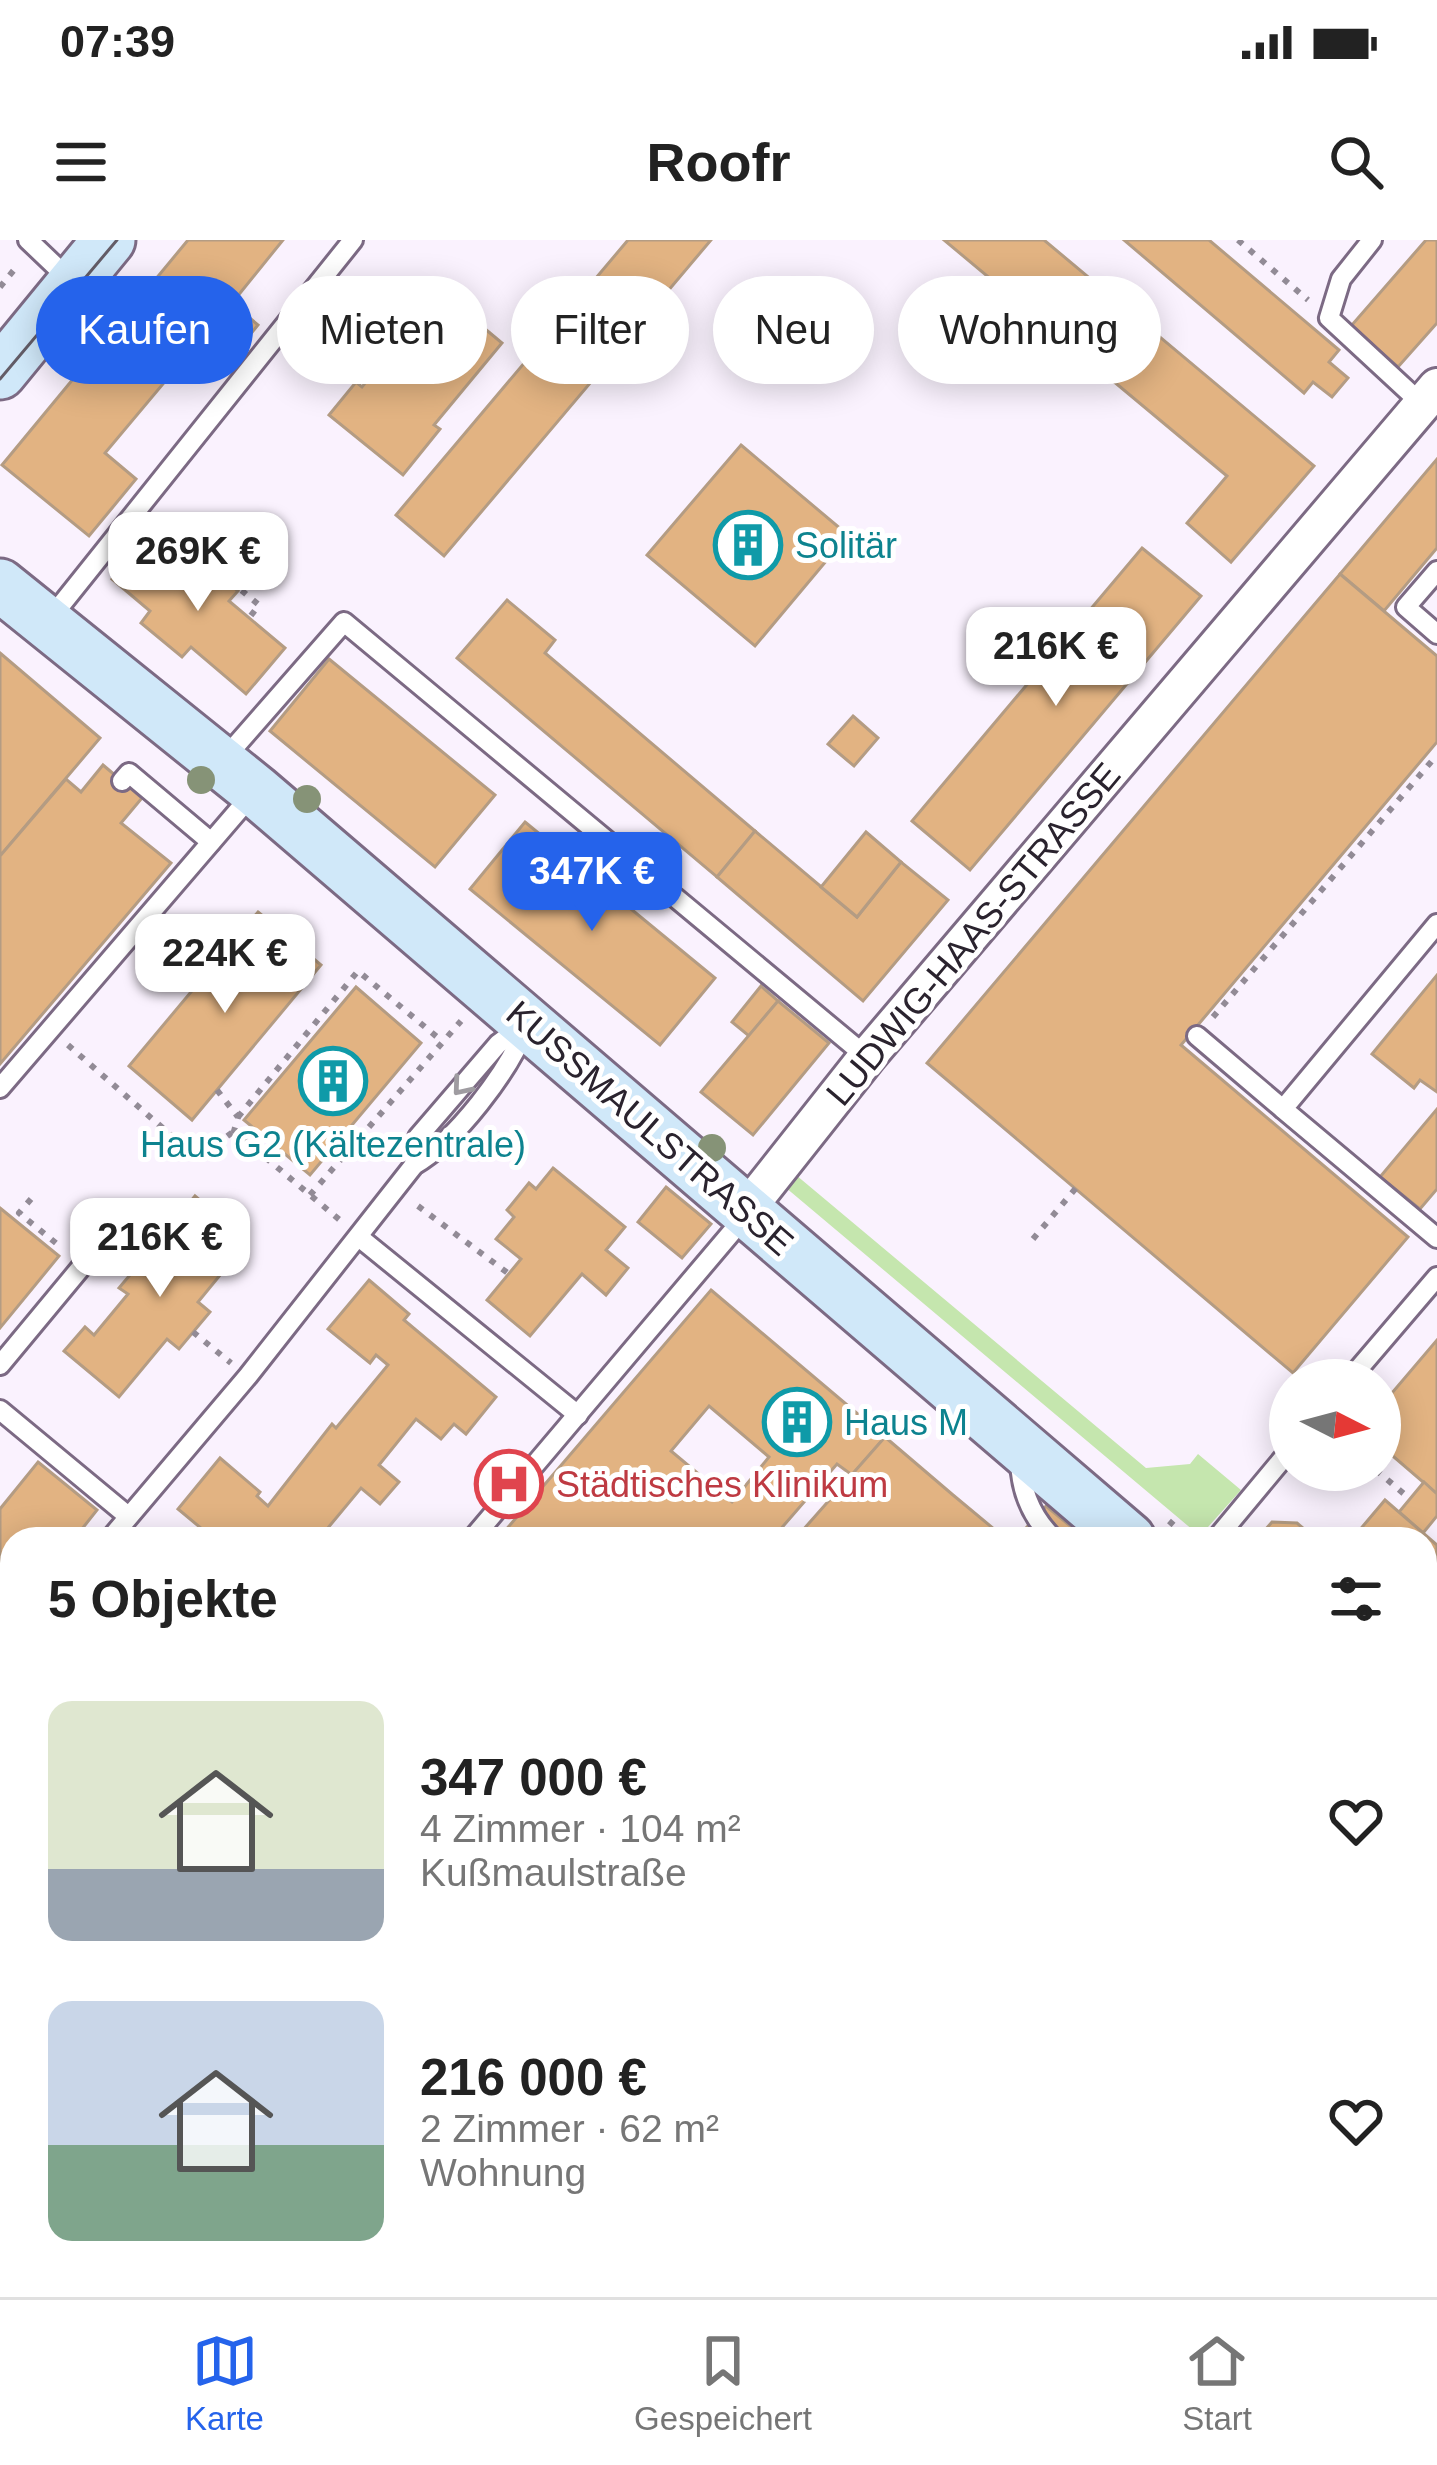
<!DOCTYPE html>
<html lang="de">
<head>
<meta charset="utf-8">
<style>
  body { margin:0; font-family:Helvetica,sans-serif; background:#f2f2f2; color:#222; height:100vh; display:flex; flex-direction:column; font-size:45px; white-space:nowrap }
  * { box-sizing:border-box; margin:0 }
  p { font-size:39px; color:#767676 }
  .icon { flex:none; width:66px; height:66px; fill:none; stroke:currentColor; stroke-width:2; stroke-linecap:round; stroke-linejoin:round }
  .map { position:relative; flex:1; overflow:hidden }
  .panel { position:absolute; left:0px; top:1287px; width:1437px; height:771px; display:flex; flex-direction:column; background:#fff; border-radius:36px 36px 0 0; box-shadow:0 6px 30px #0003 }
  .panel>* { flex:none }
  .banner { position:absolute; left:36px; top:36px; width:1365px; height:108px; display:flex; gap:24px }
  .needle { width:78px; rotate:96deg }
  .controls { position:absolute; left:1269px; top:1119px; display:grid; gap:24px }
  .controls a { display:grid; place-items:center; width:132px; height:132px; border-radius:50%; background:#fff; box-shadow:0 6px 30px #0003; font-size:60px }
  .price { position:absolute; translate:-50% -102px; padding:0 27px; border-radius:24px; background:#fff; color:#222; font-size:39px; line-height:78px; filter:drop-shadow(0 3px 6px #0008) }
  .price::after { content:''; position:absolute; left:50%; top:72px; width:36px; height:27px; margin-left:-18px; background:inherit; clip-path:polygon(0 0,100% 0,50% 100%) }
  .price.active { background:#2563eb; color:#fff }
  ul { padding:0; list-style:none }
  li { display:flex; align-items:center; gap:36px; height:300px; padding:0 48px }
  li span { display:grid; place-items:center; flex:none; width:336px; height:240px; border-radius:24px; color:#555 }
  li>.icon { margin-inline-start:auto }
  span .icon { width:144px; height:144px; fill:#fffc; stroke-width:1 }
  li b { font-size:51px }
  h2 { display:flex; justify-content:space-between; align-items:center; height:144px; padding:0 48px; font-size:51px }
  .chip { padding:0 42px; border-radius:54px; background:#fff; box-shadow:0 6px 30px #0003; font-size:42px; line-height:108px }
  .chip.active { background:#2563eb; color:#fff }
  .status { display:flex; justify-content:space-between; align-items:center; height:84px; padding:0 60px; background:#fff; direction:ltr }
  .status svg { height:33px; fill:currentColor }
  header { display:flex; justify-content:space-between; align-items:center; height:156px; padding:0 48px; background:#fff; font-size:54px; font-weight:600 }
  .tabs { display:flex; justify-content:space-around; align-items:center; height:168px; border-top:3px solid #e0e0e0; background:#fff; font-size:33px; color:#767676 }
  .tabs a { display:grid; justify-items:center; gap:6px }
  .tabs .active { color:#2563eb }
  .map>svg:first-child { display:block }
  .green { fill:#c5e6ae }
  .building { fill:#e2b382; stroke:#b49c83; stroke-width:3; fill-rule:evenodd }
  .lines { fill:none; stroke-linecap:round; stroke-linejoin:round }
  .lane-casing { stroke:#7c6a84; stroke-width:24 }
  .street-casing { stroke:#7c6a84; stroke-width:42 }
  .secondary-casing { stroke:#7c6a84; stroke-width:57 }
  .path { stroke:#928b96; stroke-width:6; stroke-dasharray:6 9; stroke-linecap:butt }
  .lane { stroke:#fff; stroke-width:18 }
  .street { stroke:#fff; stroke-width:36 }
  .secondary { stroke:#d0e8f9; stroke-width:51 }
  .tram { stroke:#635c67; stroke-width:3 }
  .tree { fill:#869377 }
  .oneway { stroke:#9f9ca1 }
  .labels { text-anchor:middle; dominant-baseline:central; stroke-width:10; stroke-linejoin:round; paint-order:stroke }
  .culture-label { font-size:36px; fill:#0d838f; stroke:#fff; text-anchor:start }
  .street-label { font-size:36px; fill:#2a232e; stroke:#fff }
  .health-label { font-size:36px; fill:#be3a42; stroke:#fff; text-anchor:start }
</style>
</head>
<body>
<div class="status"><b>07:39</b><svg viewBox="0 0 49 12"><path d="M0 12V9h3v3zM5 12V6h3v6zM10 12V3h3v9zM15 12V0h3v12zM26 1h20v11H26zM47 4h2v5h-2z"/></svg></div>
<header><svg class="icon" aria-label="menu" viewBox="0 0 24 24"><path d="M4 6h16M4 12h16M4 18h16"/></svg>Roofr<svg class="icon" aria-label="search" viewBox="0 0 24 24"><circle cx="10" cy="10" r="6"/><path d="M15 15l6 6"/></svg></header>
<div class="map">
<svg width="1437" height="2057" viewBox="0 0 1437 2057">
  <rect width="100%" height="100%" fill="#faf2fe"/>
  <g class="green">
    <path d="M 796,935 L 1146,1228 L 1190,1224 L 1198,1214 L 1241,1250 L 1200,1296 L 785,947 Z"/>
    <path d="M 1437,1819 L 1437,2057 L 1243,2057 L 1251,2046 L 1425,2046 L 1425,1833 Z"/>
  </g>
  <g class="building">
    <path d="M 188,0 L 283,0 L 232,63 L 258,85 L 216,137 L 188,114 L 105,213 L 136,239 L 89,296 L 2,225 Z"/>
    <path d="M 628,0 L 711,0 L 444,316 L 396,275 Z"/>
    <path d="M 944,0 L 1044,0 L 1314,226 L 1231,322 L 1187,283 L 1227,236 Z"/>
    <path d="M 1124,0 L 1209,0 L 1339,110 L 1329,122 L 1348,138 L 1332,157 L 1313,142 L 1304,153 Z"/>
    <path d="M 1426,0 L 1437,0 L 1437,83 L 1398,127 L 1351,86 Z"/>
    <path d="M 436,48 L 502,103 L 434,185 L 440,189 L 403,235 L 329,175 L 356,142 L 362,147 L 384,120 L 371,109 L 409,62 L 418,69 Z"/>
    <path d="M 741,205 L 848,295 L 755,406 L 647,315 Z"/>
    <path d="M 1437,219 L 1437,308 L 1384,371 L 1340,334 Z"/>
    <path d="M 149,295 L 187,328 L 197,316 L 238,351 L 229,361 L 285,408 L 246,454 L 191,407 L 182,417 L 141,383 L 150,371 L 112,339 Z"/>
    <path d="M 1142,308 L 1201,356 L 970,630 L 912,581 Z"/>
    <path d="M 1340,334 L 1437,416 L 1437,502 L 1181,805 L 1408,997 L 1293,1133 L 927,823 Z"/>
    <path d="M 507,360 L 555,400 L 545,413 L 755,591 L 717,637 L 457,418 Z"/>
    <path d="M 0,413 L 100,498 L 0,616 Z"/>
    <path d="M 329,419 L 495,555 L 435,627 L 270,491 Z"/>
    <path d="M 853,476 L 878,498 L 854,526 L 828,504 Z"/>
    <path d="M 103,525 L 142,558 L 121,583 L 171,623 L 0,824 L 0,616 L 66,539 L 81,552 Z"/>
    <path d="M 525,582 L 715,738 L 660,805 L 470,649 Z"/>
    <path d="M 755,591 L 857,677 L 901,622 L 948,660 L 863,761 L 717,637 Z"/>
    <path d="M 866,592 L 901,622 L 857,677 L 821,647 Z"/>
    <path d="M 258,672 L 321,725 L 192,880 L 129,826 Z"/>
    <path d="M 1437,735 L 1437,852 L 1420,840 L 1414,848 L 1372,814 Z"/>
    <path d="M 761,746 L 778,761 L 749,796 L 732,782 Z"/>
    <path d="M 356,747 L 421,803 L 310,935 L 244,880 Z"/>
    <path d="M 778,761 L 829,803 L 753,895 L 701,852 Z"/>
    <path d="M 1437,869 L 1437,949 L 1420,969 L 1380,937 Z"/>
    <path d="M 553,928 L 625,987 L 606,1010 L 628,1028 L 606,1055 L 582,1034 L 530,1096 L 487,1060 L 521,1019 L 496,999 L 514,977 L 507,970 L 529,943 L 536,949 Z"/>
    <path d="M 666,947 L 711,984 L 682,1018 L 638,982 Z"/>
    <path d="M 195,956 L 248,1001 L 198,1062 L 210,1072 L 179,1109 L 167,1099 L 119,1157 L 64,1111 L 85,1087 L 94,1095 L 128,1054 L 119,1048 L 140,1023 L 147,1029 L 181,989 L 173,983 Z"/>
    <path d="M 0,968 L 59,1016 L 0,1088 Z"/>
    <path d="M 369,1040 L 409,1074 L 404,1080 L 496,1157 L 466,1194 L 454,1184 L 441,1199 L 416,1179 L 379,1225 L 399,1242 L 380,1264 L 361,1248 L 327,1289 L 339,1299 L 214,1299 L 178,1269 L 220,1218 L 260,1252 L 257,1256 L 268,1266 L 332,1184 L 336,1188 L 388,1125 L 376,1115 L 370,1123 L 328,1089 Z"/>
    <path d="M 711,1050 L 885,1197 L 852,1235 L 837,1224 L 772,1299 L 498,1299 ZM 709,1166 L 769,1217 L 732,1262 L 671,1211 Z"/>
    <path d="M 1437,1100 L 1437,1254 L 1380,1205 L 1380,1167 Z"/>
    <path d="M 885,1197 L 953,1255 L 1006,1299 L 795,1299 Z"/>
    <path d="M 38,1222 L 97,1270 L 74,1299 L 12,1299 L 12,1375 L 7,1382 L 0,1376 L 0,1269 Z"/>
    <path d="M 1424,1242 L 1437,1254 L 1437,1276 L 1423,1293 L 1399,1272 Z"/>
    <path d="M 1385,1260 L 1437,1305 L 1436,1433 L 1425,1424 L 1425,1299 L 1352,1299 Z"/>
    <path d="M 1046,1266 L 1086,1299 L 1016,1299 Z"/>
    <path d="M 1272,1282 L 1297,1283 L 1304,1289 L 1304,1299 L 1265,1299 L 1265,1290 Z"/>
    <path d="M 0,1542 L 12,1552 L 12,1612 L 0,1602 Z"/>
    <path d="M 0,1892 L 12,1902 L 12,2046 L 175,2046 L 166,2057 L 0,2057 Z"/>
    <path d="M 180,2046 L 451,2046 L 442,2057 L 193,2057 Z"/>
    <path d="M 451,2046 L 695,2046 L 708,2057 L 442,2057 Z"/>
  </g>
  <g class="lines">
    <g class="lane-casing">
      <g id="lane">
        <path d="M 28,0 L 72,42"/>
        <path d="M 1372,0 L 1341,39 L 1329,78 L 1423,165"/>
        <path d="M 1437,331 L 1406,367 L 1437,394"/>
        <path d="M 49,380 L 353,0"/>
        <path d="M 224,519 L 344,382 L 867,817"/>
        <path d="M 122,541 L 129,533 L 211,602"/>
        <path d="M 1437,684 L 1283,869 L 1437,998"/>
        <path d="M 1197,796 L 1283,869"/>
        <path d="M 0,848 L 255,551"/>
        <path d="M 414,925 L 418,897 L 498,804 L 524,785"/>
        <path d="M 360,998 L 578,1175"/>
        <path d="M 0,1125 L 83,1025"/>
        <path d="M 1349,1140 L 1437,1037"/>
        <path d="M 0,1170 L 128,1276"/>
        <path d="M 1020,1221 C 1021,1252 1032,1278 1054,1299"/>
        <path d="M 110,1299 L 248,1136 L 414,925 C 456,901 509,831 526,787"/>
        <path d="M 472,1299 L 748,973"/>
        <path d="M 1216,1299 L 1290,1210"/>
        <path d="M 0,1432 L 12,1417"/>
        <path d="M 0,1658 L 12,1668"/>
        <path d="M 0,1727 L 12,1737"/>
        <path d="M 763,2046 L 776,2057"/>
        <path d="M 1041,2046 L 1055,2057"/>
      </g>
    </g>
    <g class="street-casing">
      <g id="street">
        <path d="M 746,970 L 867,817 L 1437,147"/>
        <path d="M 1425,1775 L 1437,1761"/>
        <path d="M 1186,2057 L 1194,2046"/>
      </g>
    </g>
    <g class="secondary-casing">
      <g id="secondary">
        <path d="M 0,133 L 109,0"/>
        <path d="M 0,345 L 256,551 L 1129,1299"/>
        <path d="M 1425,1547 L 1437,1557"/>
      </g>
    </g>
    <g class="path">
      <path d="M 1238,0 L 1308,60"/>
      <path d="M 0,47 L 18,25"/>
      <path d="M 161,283 L 259,365 L 249,378"/>
      <path d="M 1213,777 L 1437,515"/>
      <path d="M 68,805 L 198,919 L 234,891"/>
      <path d="M 217,850 L 238,877 L 234,891 L 341,981"/>
      <path d="M 238,877 L 358,731 L 443,802"/>
      <path d="M 310,955 L 461,781"/>
      <path d="M 31,959 L 19,973 L 62,1008"/>
      <path d="M 418,966 L 509,1034"/>
      <path d="M 1033,999 L 1076,948"/>
      <path d="M 193,1092 L 231,1123"/>
      <path d="M 1376,1230 L 1410,1259"/>
      <path d="M 1169,1281 L 1190,1299"/>
      <path d="M 1425,1693 L 1437,1679"/>
      <path d="M 0,1772 L 12,1782"/>
      <path d="M 0,1792 L 12,1801"/>
      <path d="M 836,2046 L 842,2051 L 846,2046"/>
      <path d="M 1348,2046 L 1404,2057"/>
      <path d="M 962,2057 L 967,2046"/>
      <path d="M 1120,2057 L 1129,2046"/>
      <path d="M 1426,2057 L 1437,2044"/>
    </g>
    <use href="#lane" class="lane"/>
    <use href="#street" class="street"/>
    <use href="#secondary" class="secondary"/>
    <path class="tram" d="M 0,139 L 117,0"/>
  </g>
  <g class="tree">
    <circle cx="201" cy="540" r="14"/>
    <circle cx="307" cy="559" r="14"/>
    <circle cx="712" cy="908" r="14"/>
  </g>
  <defs><path id="oneway-chevron" d="M-2-3.5L2.5 0L-2 3.5" fill="none" stroke-width="1.6" stroke-linecap="round" stroke-linejoin="round" transform="scale(3)"/></defs>
  <use class="oneway" href="#oneway-chevron" transform="translate(461 847) rotate(130)"/>
  <defs>
    <g id="building-ring" transform="scale(3.45)"><circle r="9.5" fill="#fff" stroke="#0f9aa8" stroke-width="1.5"/><path d="M-4-6H4V6H1V3H-1V6H-4ZM-2.5-4.3h1.7v1.8h-1.7ZM.8-4.3h1.7v1.8H.8ZM-2.5-1h1.7V.8h-1.7ZM.8-1h1.7V.8H.8Z" fill="#0f9aa8"/></g>
    <g id="hospital-ring" transform="scale(3.45)"><circle r="9.5" fill="#fff" stroke="#e0444e" stroke-width="1.5"/><path d="M-5-5h3v3.5h4V-5h3V5h-3V1.5h-4V5h-3Z" fill="#e0444e"/></g>
  </defs>
  <g fill-rule="evenodd">
    <use href="#building-ring" x="748" y="305"/>
    <use href="#building-ring" x="333" y="841"/>
    <use href="#building-ring" x="797" y="1182"/>
    <use href="#hospital-ring" x="509" y="1244"/>
  </g>
  <g class="labels">
    <g class="culture-label">
      <text x="795" y="305">Solitär</text>
      <text x="333" y="904" text-anchor="middle">Haus G2 (Kältezentrale)</text>
      <text x="844" y="1182">Haus M</text>
    </g>
    <g class="street-label">
      <text transform="translate(973 694) rotate(-50)">LUDWIG-HAAS-STRASSE</text>
      <text transform="translate(650 888) rotate(41)">KUSSMAULSTRASSE</text>
    </g>
    <g class="health-label">
      <text x="556" y="1244">Städtisches Klinikum</text>
    </g>
  </g>
</svg>
<div class="controls">
<a><svg class="needle" viewBox="-14 -14 28 28"><path d="M0-13l5 13h-10z" fill="#e53935"/><path d="M0 13l5-13h-10z" fill="#767676"/></svg></a>
</div>
<b class="price" style="left:198px;top:374px">269K €</b>
<b class="price" style="left:1056px;top:469px">216K €</b>
<b class="price active" style="left:592px;top:694px">347K €</b>
<b class="price" style="left:225px;top:776px">224K €</b>
<b class="price" style="left:160px;top:1060px">216K €</b>
<div class="banner">
<a class="chip active">Kaufen</a>
<a class="chip">Mieten</a>
<a class="chip">Filter</a>
<a class="chip">Neu</a>
<a class="chip">Wohnung</a>
</div>
<section class="panel">
<h2>5 Objekte<svg class="icon" aria-label="filters" viewBox="0 0 24 24"><path d="M4 7h16M4 17h16"/><circle cx="9" cy="7" r="2"/><circle cx="15" cy="17" r="2"/></svg></h2>
<ul>
<li><span style="background:linear-gradient(#dfe7d0 70%,#9aa5b1 0)"><svg class="icon" aria-label="home" viewBox="0 0 24 24"><path d="M3 11l9-7 9 7M6 9v11h12V9"/></svg></span><div><b>347 000 €</b><p>4 Zimmer · 104 m²</p><p>Kußmaulstraße</p></div><svg class="icon" aria-label="heart" viewBox="0 0 24 24"><path d="M12 20l-8-8c-3-5 5-10 8-4 3-6 11-1 8 4z"/></svg></li>
<li><span style="background:linear-gradient(#c9d6e8 60%,#7fa58c 0)"><svg class="icon" aria-label="home" viewBox="0 0 24 24"><path d="M3 11l9-7 9 7M6 9v11h12V9"/></svg></span><div><b>216 000 €</b><p>2 Zimmer · 62 m²</p><p>Wohnung</p></div><svg class="icon" aria-label="heart" viewBox="0 0 24 24"><path d="M12 20l-8-8c-3-5 5-10 8-4 3-6 11-1 8 4z"/></svg></li>
</ul>
</section>
</div>
<nav class="tabs">
<a class="active"><svg class="icon" aria-label="map" viewBox="0 0 24 24"><path d="M3 6l6-2 6 2 6-2v14l-6 2-6-2-6 2zM9 4v14M15 6v14"/></svg>Karte</a>
<a><svg class="icon" aria-label="saved" viewBox="0 0 24 24"><path d="M7 4h10v16l-5-4-5 4z"/></svg>Gespeichert</a>
<a><svg class="icon" aria-label="home" viewBox="0 0 24 24"><path d="M3 11l9-7 9 7M6 9v11h12V9"/></svg>Start</a>
</nav>
</body>
</html>
